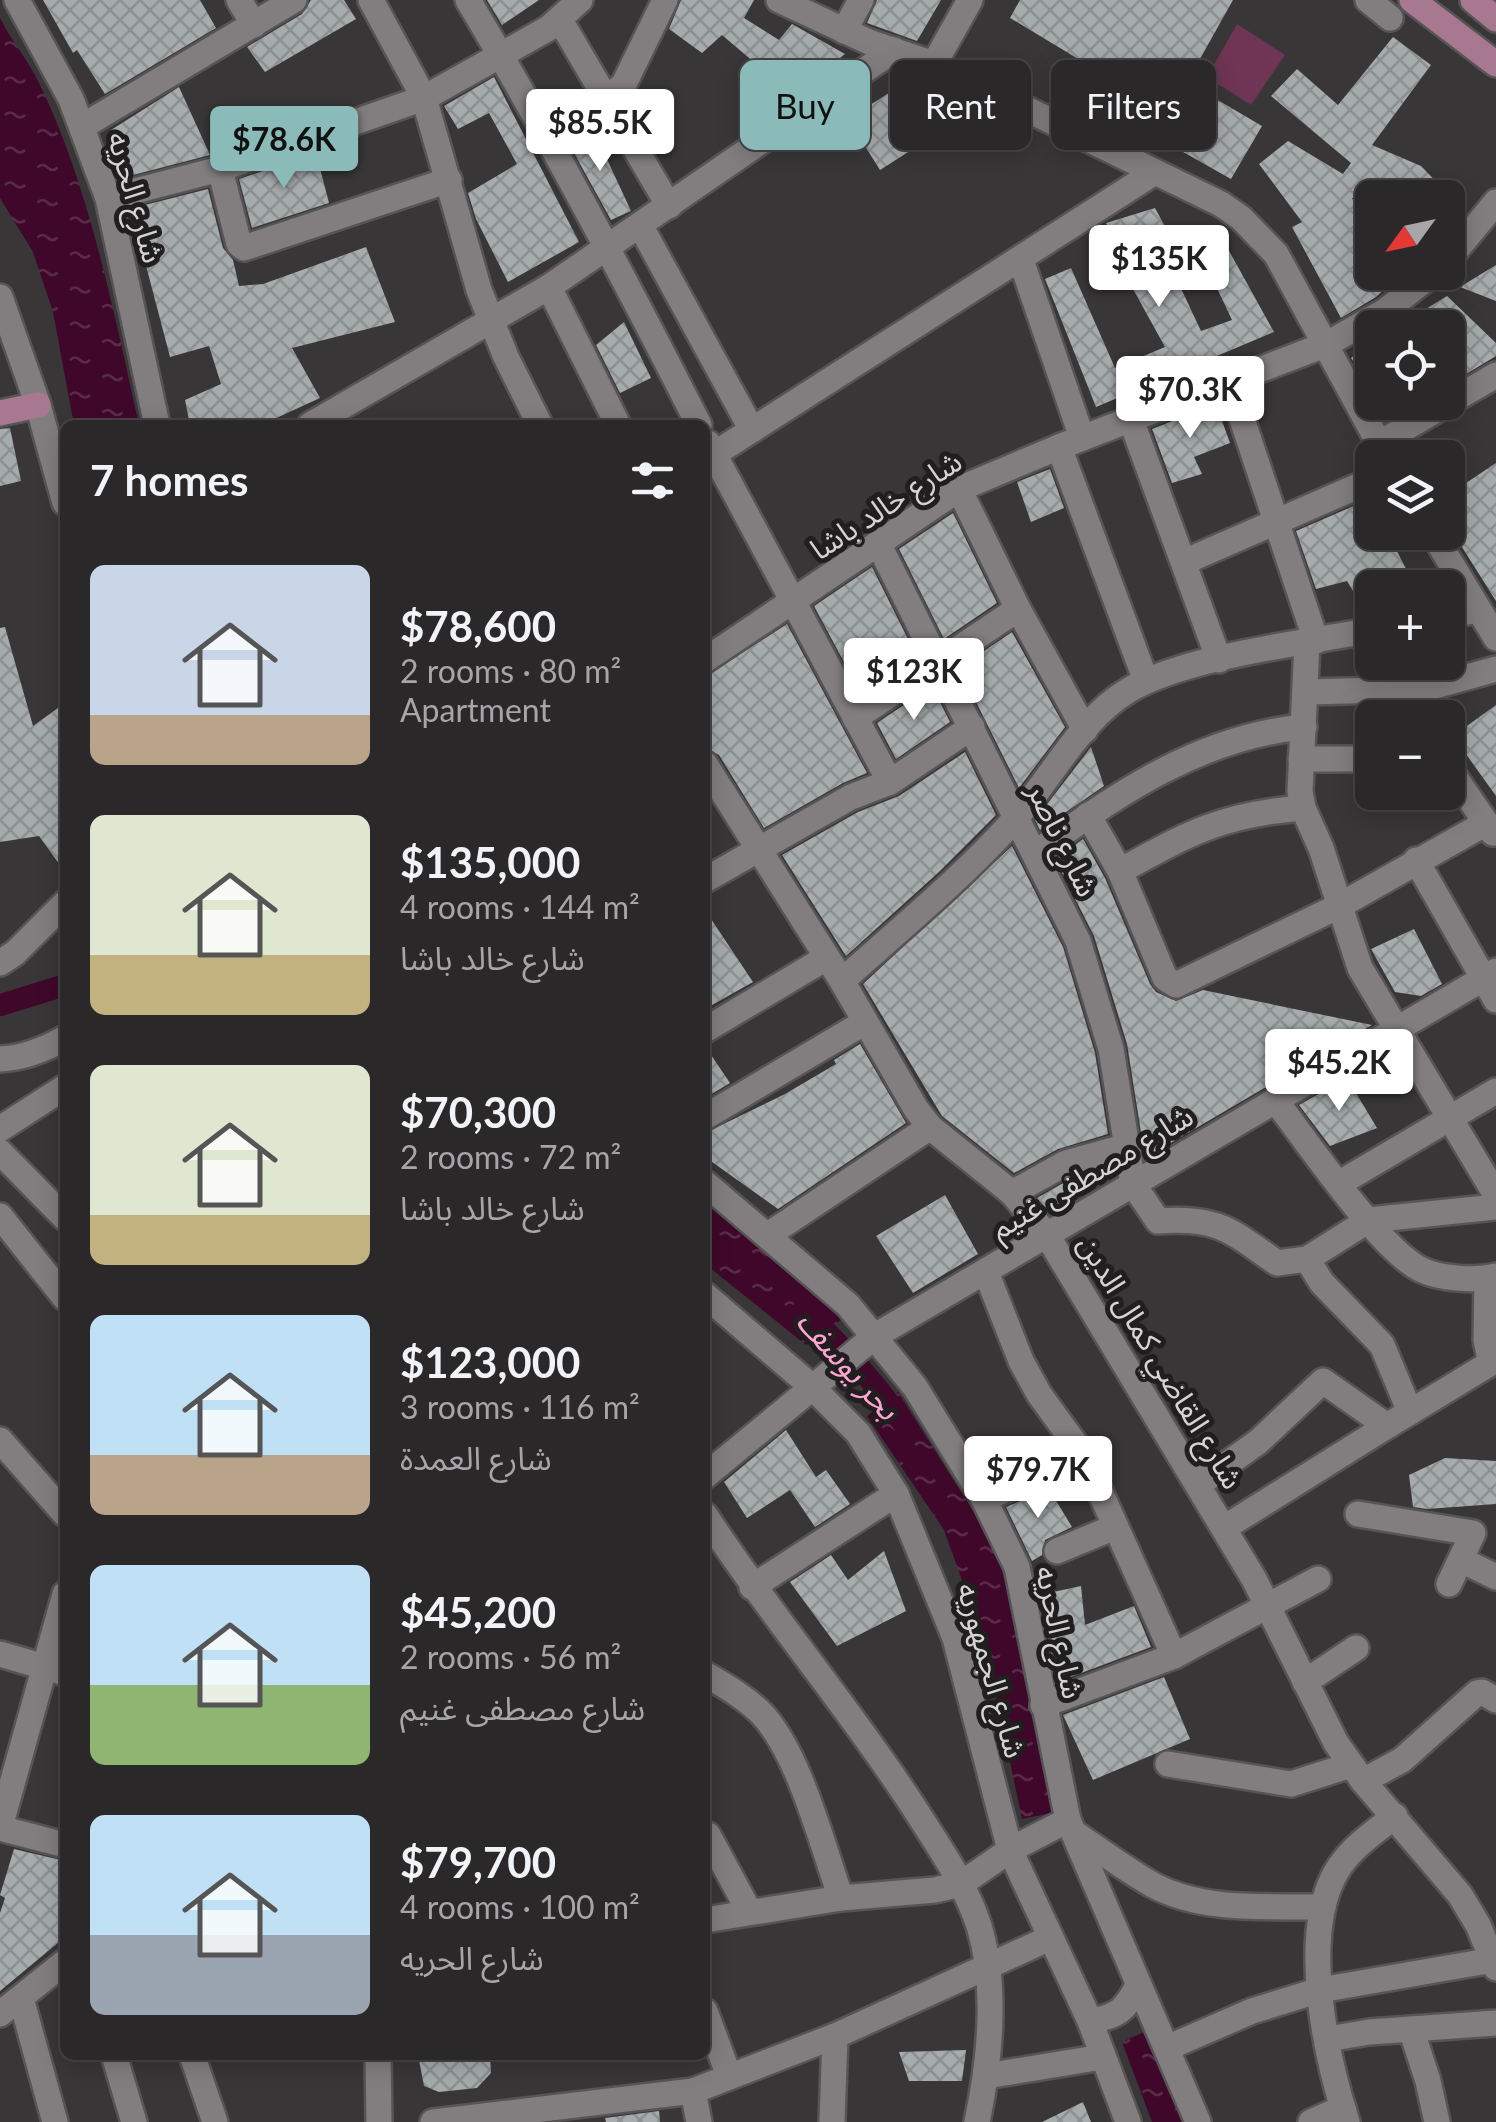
<!DOCTYPE html>
<html lang="en">
<head>
<meta charset="utf-8">
<style>
  body { margin:0; font-family:Lato,"Noto Sans Arabic",sans-serif; background:#333032; color:#f1f3f6; height:100vh; display:flex; flex-direction:column; font-size:38px; white-space:nowrap }
  * { box-sizing:border-box; margin:0 }
  p { font-size:32px; color:#a6a6a8 }
  .icon { flex:none; width:55px; height:55px; fill:none; stroke:currentColor; stroke-width:2; stroke-linecap:round; stroke-linejoin:round }
  .map { position:relative; flex:1; overflow:hidden }
  .side { position:absolute; left:60px; top:420px; width:650px; height:1640px; display:flex; flex-direction:column; background:#2b282a; border-radius:15px; box-shadow:0 5px 25px #0003,0 0 0 2px #474447 }
  .side>* { flex:none }
  .hud { position:absolute; left:740px; top:60px; width:605px; height:90px; display:flex; gap:20px }
  .needle { width:65px; rotate:237deg }
  .tools { position:absolute; left:1355px; top:180px; display:grid; gap:20px }
  .tools a { display:grid; place-items:center; width:110px; height:110px; border-radius:15px; background:#2b282a; box-shadow:0 5px 25px #0003,0 0 0 2px #474447; font-size:50px }
  .price { position:absolute; translate:-50% -85px; padding:0 22px; border-radius:10px; background:#fff; color:#222; font-size:32px; line-height:65px; filter:drop-shadow(0 2px 5px #0008) }
  .price::after { content:''; position:absolute; left:50%; top:60px; width:30px; height:22px; margin-left:-15px; background:inherit; clip-path:polygon(0 0,100% 0,50% 100%) }
  .price.current { background:#8bbbb9; color:#111 }
  ul { padding:0; list-style:none }
  li { display:flex; align-items:center; gap:30px; height:250px; padding:0 30px }
  li span { display:grid; place-items:center; flex:none; width:280px; height:200px; border-radius:15px; color:#555 }
  li>.icon { margin-inline-start:auto }
  span .icon { width:120px; height:120px; fill:#fffc; stroke-width:1 }
  li b { font-size:42px }
  h2 { display:flex; justify-content:space-between; align-items:center; height:120px; padding:0 30px; font-size:42px }
  .chip { padding:0 35px; border-radius:15px; background:#2b282a; box-shadow:0 5px 25px #0003,0 0 0 2px #474447; font-size:35px; line-height:90px }
  .chip.current { background:#8bbbb9; color:#111 }
  .map>svg:first-child { display:block }
  .green { fill:#703454 }
  .water { fill:url(#water-ripples) }
  .lines { fill:none; stroke-linecap:round; stroke-linejoin:round }
  .canal { stroke:#3f082a; stroke-width:22 }
  .building { fill:url(#building-cross-hatch) }
  .minor-casing { stroke:#575455; stroke-width:30 }
  .major-casing { stroke:#575455; stroke-width:30 }
  .minor { stroke:#827e80; stroke-width:25 }
  .major { stroke:#a87790; stroke-width:25 }
  .labels { text-anchor:middle; dominant-baseline:central; stroke-width:10; stroke-linejoin:round; paint-order:stroke }
  .street-label { font-size:30px; fill:#d5d3d4; stroke:#201e1f }
  .water-label { font-size:32px; font-style:italic; fill:#fca5d0; stroke:#201e1f }
</style>
</head>
<body>
<div class="map">
<svg width="1496" height="2122" viewBox="0 0 1496 2122">
  <defs>
    <pattern id="water-ripples" width="26" height="14" patternUnits="userSpaceOnUse" patternTransform="scale(2.5)"><rect width="26" height="14" fill="#3f082a"/><path d="M2 4q2-2 4 0t4 0M15 11q2-2 4 0t4 0" fill="none" stroke="#5a2b48"/></pattern>
    <pattern id="building-cross-hatch" width="8" height="8" patternUnits="userSpaceOnUse" patternTransform="scale(2.5)"><rect width="8" height="8" fill="#a6abab"/><path d="M0 0l8 8M0 8l8-8" fill="none" stroke="#8c9090"/></pattern>
  </defs>
  <rect width="100%" height="100%" fill="#393638"/>
  <path class="green" d="M 1237,24 L 1285,55 L 1251,105 L 1207,77 Z"/>
  <g class="water">
    <path d="M 0,18 C 10,38 25,56 36,77 C 88,179 114,313 139,425 L 74,425 L 53,312 L 33,252 L 0,198 Z"/>
    <path d="M 705,1202 L 801,1275 L 841,1320 L 806,1345 L 705,1264 Z"/>
    <path d="M 898,1392 L 990,1538 L 1009,1578 L 1056,1812 L 1022,1819 L 997,1700 L 969,1600 L 944,1530 L 867,1416 Z"/>
    <path d="M 1146,2031 L 1185,2122 L 1152,2122 L 1122,2042 Z"/>
  </g>
  <g class="lines">
    <g class="canal">
      <path d="M 1,1005 L 65,985"/>
      <path d="M 803,1310 C 841,1344 875,1383 904,1424"/>
    </g>
  </g>
  <g class="building">
    <path d="M 43,0 L 200,0 L 216,28 L 105,94 L 77,50 L 73,53 Z"/>
    <path d="M 311,0 L 344,0 L 356,19 L 265,72 L 247,47 L 302,14 Z"/>
    <path d="M 487,0 L 539,0 L 502,25 Z"/>
    <path d="M 681,0 L 754,0 L 744,18 L 779,40 L 792,24 L 845,54 L 783,104 L 755,63 L 722,35 L 702,53 L 669,29 Z"/>
    <path d="M 877,0 L 941,0 L 917,41 L 867,23 Z"/>
    <path d="M 1020,0 L 1233,0 L 1187,82 L 1262,126 L 1231,179 L 1176,148 L 1199,111 L 1164,90 L 1158,107 L 1010,18 Z"/>
    <path d="M 1393,37 L 1431,65 L 1372,145 L 1421,166 L 1452,198 L 1402,198 L 1395,191 L 1352,198 L 1372,238 L 1372,272 L 1403,272 L 1376,297 L 1341,318 L 1292,227 L 1302,222 L 1259,164 L 1288,141 L 1343,174 L 1351,163 L 1271,96 L 1297,69 L 1338,105 Z"/>
    <path d="M 494,77 L 579,242 L 508,282 L 476,219 L 468,193 L 517,164 L 489,113 L 458,129 L 444,106 Z"/>
    <path d="M 179,87 L 210,155 L 133,175 L 111,130 Z"/>
    <path d="M 892,91 L 924,142 L 880,170 L 848,119 Z"/>
    <path d="M 593,129 L 631,211 L 611,220 L 569,144 Z"/>
    <path d="M 316,153 L 329,203 L 252,228 L 239,179 Z"/>
    <path d="M 208,189 L 223,248 L 233,260 L 239,286 L 263,284 L 366,247 L 395,322 L 292,348 L 320,398 L 261,425 L 190,425 L 185,400 L 221,384 L 209,346 L 170,357 L 133,216 L 137,207 Z"/>
    <path d="M 1155,208 L 1175,245 L 1154,231 L 1201,331 L 1232,320 L 1207,267 L 1179,248 L 1198,228 L 1228,249 L 1274,332 L 1096,407 L 1045,279 L 1071,268 L 1115,368 L 1165,347 L 1128,280 L 1134,276 L 1106,223 Z"/>
    <path d="M 1496,265 L 1496,301 L 1460,287 Z"/>
    <path d="M 1447,296 L 1496,343 L 1496,356 L 1448,385 L 1448,328 L 1395,328 Z"/>
    <path d="M 624,322 L 651,378 L 620,393 L 596,345 Z"/>
    <path d="M 1372,343 L 1372,388 L 1351,358 Z"/>
    <path d="M 1216,404 L 1230,443 L 1194,457 L 1202,474 L 1172,483 L 1152,429 Z"/>
    <path d="M 10,428 L 21,481 L 0,486 L 0,429 Z"/>
    <path d="M 1496,463 L 1496,601 L 1448,525 L 1448,495 Z"/>
    <path d="M 1050,469 L 1064,508 L 1031,522 L 1017,482 Z"/>
    <path d="M 1372,498 L 1372,532 L 1387,532 L 1416,588 L 1372,588 L 1372,614 L 1367,614 L 1347,581 L 1316,589 L 1296,531 Z"/>
    <path d="M 953,513 L 997,603 L 944,639 L 899,549 Z"/>
    <path d="M 872,567 L 917,657 L 861,694 L 814,606 Z"/>
    <path d="M 787,624 L 867,773 L 843,783 L 764,828 L 719,755 L 705,748 L 705,677 Z"/>
    <path d="M 5,627 L 33,726 L 65,703 L 65,872 L 39,836 L 0,842 L 0,628 Z"/>
    <path d="M 1012,632 L 1065,727 L 1019,788 L 959,668 Z"/>
    <path d="M 932,686 L 950,722 L 896,759 L 877,723 Z"/>
    <path d="M 1496,705 L 1496,796 L 1453,736 Z"/>
    <path d="M 1091,747 L 1104,786 L 1040,830 L 1035,820 Z"/>
    <path d="M 965,752 L 996,815 L 940,871 L 846,956 L 782,855 L 858,812 L 899,796 Z"/>
    <path d="M 1083,839 L 1105,878 L 1150,984 L 1156,992 L 1176,1001 L 1203,990 L 1372,1025 L 1145,1158 L 1127,1044 L 1094,936 L 1055,859 Z"/>
    <path d="M 1012,846 L 1063,947 L 1095,1053 L 1108,1134 L 1058,1149 L 1014,1173 L 942,1116 L 863,984 Z"/>
    <path d="M 705,910 L 753,982 L 705,1009 Z"/>
    <path d="M 1414,929 L 1442,984 L 1421,996 L 1395,992 L 1371,949 Z"/>
    <path d="M 860,1044 L 906,1123 L 778,1209 L 705,1157 L 705,1133 L 785,1094 L 836,1064 L 834,1060 Z"/>
    <path d="M 705,1046 L 730,1083 L 705,1098 Z"/>
    <path d="M 1347,1078 L 1377,1128 L 1330,1146 L 1299,1105 Z"/>
    <path d="M 1114,1167 L 1115,1176 L 1051,1214 L 1037,1198 L 1072,1178 Z"/>
    <path d="M 945,1195 L 978,1254 L 913,1293 L 876,1236 Z"/>
    <path d="M 786,1430 L 816,1477 L 826,1470 L 850,1504 L 815,1527 L 790,1490 L 747,1518 L 724,1482 Z"/>
    <path d="M 1445,1458 L 1496,1461 L 1496,1504 L 1427,1509 L 1413,1507 L 1409,1475 Z"/>
    <path d="M 1049,1489 L 1072,1527 L 1045,1540 L 1042,1555 L 1032,1561 L 1006,1507 Z"/>
    <path d="M 884,1551 L 906,1611 L 837,1646 L 790,1582 L 831,1555 L 848,1580 Z"/>
    <path d="M 1081,1586 L 1085,1625 L 1134,1606 L 1151,1647 L 1057,1682 L 1039,1595 Z"/>
    <path d="M 1164,1677 L 1190,1739 L 1093,1780 L 1063,1715 Z"/>
    <path d="M 14,1849 L 65,1861 L 65,1937 L 0,1991 L 0,1913 L 5,1898 L 0,1895 Z"/>
    <path d="M 966,2050 L 962,2081 L 909,2081 L 899,2052 Z"/>
    <path d="M 490,2057 L 491,2073 L 477,2088 L 439,2092 L 424,2086 L 419,2060 Z"/>
    <path d="M 1083,2102 L 1091,2122 L 1042,2122 Z"/>
    <path d="M 659,2111 L 660,2122 L 606,2122 L 605,2118 Z"/>
  </g>
  <g class="lines">
    <g class="minor-casing">
      <g id="minor">
        <path d="M 17,0 L 71,99 L 108,198 L 157,425"/>
        <path d="M 239,0 L 254,25"/>
        <path d="M 371,0 L 424,98 L 479,290 L 506,357 L 540,425"/>
        <path d="M 468,0 C 551,139 626,281 699,425"/>
        <path d="M 779,0 L 869,42 L 934,64 L 1221,204 L 1241,218 L 1276,254 L 1387,458"/>
        <path d="M 1368,0 L 1390,18"/>
        <path d="M 560,20 L 669,206"/>
        <path d="M 844,31 L 861,0"/>
        <path d="M 934,64 L 970,0"/>
        <path d="M 83,126 L 294,0"/>
        <path d="M 550,137 L 600,106 L 624,84 L 665,0"/>
        <path d="M 220,169 L 239,244 L 244,248 L 449,180"/>
        <path d="M 108,198 L 220,169 L 424,98 L 549,28 L 580,0"/>
        <path d="M 640,225 L 752,430"/>
        <path d="M 1021,260 L 1082,438"/>
        <path d="M 1448,260 L 1496,202"/>
        <path d="M 549,287 L 618,425"/>
        <path d="M 0,297 L 38,405 L 65,503"/>
        <path d="M 1230,383 L 1316,641"/>
        <path d="M 1131,420 L 1219,660"/>
        <path d="M 310,425 L 549,287 L 894,50"/>
        <path d="M 708,443 L 890,782"/>
        <path d="M 1380,443 L 1496,375"/>
        <path d="M 1059,447 L 1146,681"/>
        <path d="M 705,460 L 1155,172"/>
        <path d="M 959,489 L 1018,609 L 1085,730"/>
        <path d="M 1432,532 L 1496,638"/>
        <path d="M 878,543 L 1078,941 L 1111,1049 L 1133,1184 L 1158,1221 C 1218,1216 1231,1231 1277,1263 L 1307,1259 L 1369,1220 L 1496,1207"/>
        <path d="M 1184,562 L 1372,480"/>
        <path d="M 1448,616 L 1477,610"/>
        <path d="M 1307,643 L 1300,791 L 1303,808 L 1321,848 L 1360,968 L 1496,1195"/>
        <path d="M 705,660 L 959,489 L 1059,447 L 1327,344 L 1385,311 L 1435,272"/>
        <path d="M 1403,691 L 1419,718"/>
        <path d="M 1307,692 L 1424,689 L 1496,669"/>
        <path d="M 855,718 L 1018,609"/>
        <path d="M 1301,759 L 1372,759"/>
        <path d="M 705,764 L 842,981 L 916,1109 L 930,1127 L 1012,1193 L 1047,1235 L 1254,1579 L 1336,1743 L 1363,1781 L 1460,1895 L 1478,1925 L 1496,1968"/>
        <path d="M 1448,767 L 1493,833"/>
        <path d="M 1088,815 L 1120,871 L 1165,978 L 1176,985 L 1339,906 L 1486,823"/>
        <path d="M 1036,853 C 1116,794 1202,736 1304,727"/>
        <path d="M 1416,860 L 1496,1000"/>
        <path d="M 1120,871 C 1189,833 1223,814 1303,808"/>
        <path d="M 705,880 L 851,797 L 890,782 L 972,727"/>
        <path d="M 0,963 L 15,953 L 65,903"/>
        <path d="M 842,981 C 900,929 961,879 1014,820 C 1052,778 1080,719 1129,690 C 1187,656 1304,643 1372,630"/>
        <path d="M 705,1030 L 826,958"/>
        <path d="M 0,1059 C 24,1058 44,1050 65,1038"/>
        <path d="M 1275,1100 C 1307,1141 1378,1247 1420,1269 C 1439,1279 1476,1281 1496,1276"/>
        <path d="M 705,1117 L 865,1022"/>
        <path d="M 0,1129 L 65,1087"/>
        <path d="M 0,1152 L 65,1218"/>
        <path d="M 705,1183 L 848,1305 L 915,1387 L 984,1499 L 1017,1567 L 1068,1820 L 1198,2122"/>
        <path d="M 1340,1183 L 1496,1091"/>
        <path d="M 1012,1193 L 1066,1163 L 1127,1146"/>
        <path d="M 0,1216 L 65,1298"/>
        <path d="M 768,1235 L 930,1127"/>
        <path d="M 1307,1259 L 1322,1283 L 1382,1345 L 1410,1412"/>
        <path d="M 986,1272 L 1021,1361 L 1039,1394 L 1084,1456 L 1174,1656"/>
        <path d="M 705,1295 L 811,1386 L 858,1433 L 896,1494 L 955,1638 L 1010,1850 L 1090,2021 L 1128,2122"/>
        <path d="M 0,1440 L 65,1514"/>
        <path d="M 705,1476 L 875,1336 L 1496,971"/>
        <path d="M 1199,1484 L 1258,1442 L 1323,1381 L 1387,1426 L 1491,1363 L 1486,1340 L 1487,1278"/>
        <path d="M 984,1499 L 1084,1456"/>
        <path d="M 1358,1514 L 1473,1533 L 1449,1584"/>
        <path d="M 705,1515 C 770,1615 848,1706 913,1806 C 937,1844 965,1883 979,1926 C 998,1988 990,2060 977,2122"/>
        <path d="M 1224,1528 L 1387,1426"/>
        <path d="M 1057,1551 L 1115,1527"/>
        <path d="M 1461,1560 L 1496,1577"/>
        <path d="M 752,1587 L 896,1494"/>
        <path d="M 0,1654 L 65,1673"/>
        <path d="M 705,1674 C 725,1686 745,1697 762,1714 C 800,1755 822,1845 841,1898"/>
        <path d="M 1305,1682 L 1356,1648"/>
        <path d="M 1043,1705 L 1174,1656 L 1318,1579"/>
        <path d="M 1168,1764 L 1291,1784 L 1351,1765"/>
        <path d="M 1363,1781 L 1402,1760 L 1477,1693 L 1482,1692 L 1496,1700"/>
        <path d="M 0,1827 L 65,1594"/>
        <path d="M 0,1828 L 65,1845"/>
        <path d="M 1074,1833 C 1100,1850 1126,1870 1153,1885 C 1203,1912 1269,1906 1323,1907"/>
        <path d="M 708,1835 L 749,1911"/>
        <path d="M 705,1920 L 841,1898 L 935,1890 L 961,1884 L 1010,1850 L 1068,1820"/>
        <path d="M 21,1998 L 55,2122"/>
        <path d="M 705,2011 L 729,2076"/>
        <path d="M 0,2014 L 65,1962"/>
        <path d="M 1090,2021 C 1117,2017 1126,2010 1138,1985"/>
        <path d="M 1411,2029 L 1428,2081 L 1437,2122"/>
        <path d="M 1328,2039 L 1369,2032 L 1496,2023"/>
        <path d="M 1167,2048 L 1252,2011 L 1320,1990 L 1493,1960"/>
        <path d="M 114,2055 L 134,2122"/>
        <path d="M 192,2055 L 215,2122"/>
        <path d="M 378,2055 L 379,2122"/>
        <path d="M 986,2076 L 1102,2057"/>
        <path d="M 693,2091 L 699,2122"/>
        <path d="M 433,2122 L 693,2091 L 835,2036 L 1050,1938"/>
        <path d="M 832,2122 L 835,2036"/>
        <path d="M 1311,2122 L 1343,2108"/>
        <path d="M 1347,2122 C 1326,2056 1300,1938 1335,1874 C 1349,1849 1373,1833 1395,1816"/>
      </g>
    </g>
    <g class="major-casing">
      <g id="major">
        <path d="M 1412,0 L 1496,64"/>
        <path d="M 1473,0 L 1496,19"/>
        <path d="M 0,413 L 38,405"/>
      </g>
    </g>
    <use href="#minor" class="minor"/>
    <use href="#major" class="major"/>
  </g>
  <g class="labels">
    <g class="street-label">
      <text transform="translate(137 197) rotate(74)">شارع الحريه</text>
      <text transform="translate(885 504) rotate(-33)">شارع خالد باشا</text>
      <text transform="translate(1064 839) rotate(64)">شارع ناصر</text>
      <text transform="translate(1091 1171) rotate(-31)">شارع مصطفى غنيم</text>
      <text transform="translate(1162 1361) rotate(59)">شارع القاضي كمال الدين</text>
      <text transform="translate(1061 1632) rotate(78)">شارع الحريه</text>
      <text transform="translate(993 1670) rotate(74)">شارع الجمهوريه</text>
    </g>
    <g class="water-label">
      <text transform="translate(849 1364) rotate(48)">بحر يوسف</text>
    </g>
  </g>
</svg>
<div class="tools">
<a><svg class="needle" viewBox="-14 -14 28 28"><path d="M0-13l5 13h-10z" fill="#e53935"/><path d="M0 13l5-13h-10z" fill="#a6a6a8"/></svg></a>
<a><svg class="icon" aria-label="locate" viewBox="0 0 24 24"><circle cx="12" cy="12" r="6"/><path d="M12 2v4M12 18v4M2 12h4M18 12h4"/></svg></a>
<a><svg class="icon" aria-label="layers" viewBox="0 0 24 24"><path d="M12 4l9 5-9 5-9-5zM3 14l9 5 9-5"/></svg></a>
<a>+</a>
<a>−</a>
</div>
<b class="price" style="left:600px;top:174px">$85.5K</b>
<b class="price current" style="left:284px;top:191px">$78.6K</b>
<b class="price" style="left:1159px;top:310px">$135K</b>
<b class="price" style="left:1190px;top:441px">$70.3K</b>
<b class="price" style="left:914px;top:723px">$123K</b>
<b class="price" style="left:1339px;top:1114px">$45.2K</b>
<b class="price" style="left:1038px;top:1521px">$79.7K</b>
<div class="hud">
<a class="chip current">Buy</a>
<a class="chip">Rent</a>
<a class="chip">Filters</a>
</div>
<section class="side">
<h2>7 homes<svg class="icon" aria-label="filters" viewBox="0 0 24 24"><path d="M4 7h16M4 17h16"/><circle cx="9" cy="7" r="2"/><circle cx="15" cy="17" r="2"/></svg></h2>
<ul>
<li><span style="background:linear-gradient(#c9d6e8 75%,#b9a48a 0)"><svg class="icon" aria-label="home" viewBox="0 0 24 24"><path d="M3 11l9-7 9 7M6 9v11h12V9"/></svg></span><div><b>$78,600</b><p>2 rooms · 80 m²</p><p>Apartment</p></div></li>
<li><span style="background:linear-gradient(#dfe7d0 70%,#c2b280 0)"><svg class="icon" aria-label="home" viewBox="0 0 24 24"><path d="M3 11l9-7 9 7M6 9v11h12V9"/></svg></span><div><b>$135,000</b><p>4 rooms · 144 m²</p><p>شارع خالد باشا</p></div></li>
<li><span style="background:linear-gradient(#dfe7d0 75%,#c2b280 0)"><svg class="icon" aria-label="home" viewBox="0 0 24 24"><path d="M3 11l9-7 9 7M6 9v11h12V9"/></svg></span><div><b>$70,300</b><p>2 rooms · 72 m²</p><p>شارع خالد باشا</p></div></li>
<li><span style="background:linear-gradient(#bfe0f5 70%,#b9a48a 0)"><svg class="icon" aria-label="home" viewBox="0 0 24 24"><path d="M3 11l9-7 9 7M6 9v11h12V9"/></svg></span><div><b>$123,000</b><p>3 rooms · 116 m²</p><p>شارع العمدة</p></div></li>
<li><span style="background:linear-gradient(#bfe0f5 60%,#8fb573 0)"><svg class="icon" aria-label="home" viewBox="0 0 24 24"><path d="M3 11l9-7 9 7M6 9v11h12V9"/></svg></span><div><b>$45,200</b><p>2 rooms · 56 m²</p><p>شارع مصطفى غنيم</p></div></li>
<li><span style="background:linear-gradient(#bfe0f5 60%,#9aa5b1 0)"><svg class="icon" aria-label="home" viewBox="0 0 24 24"><path d="M3 11l9-7 9 7M6 9v11h12V9"/></svg></span><div><b>$79,700</b><p>4 rooms · 100 m²</p><p>شارع الحريه</p></div></li>
</ul>
</section>
</div>
</body>
</html>
